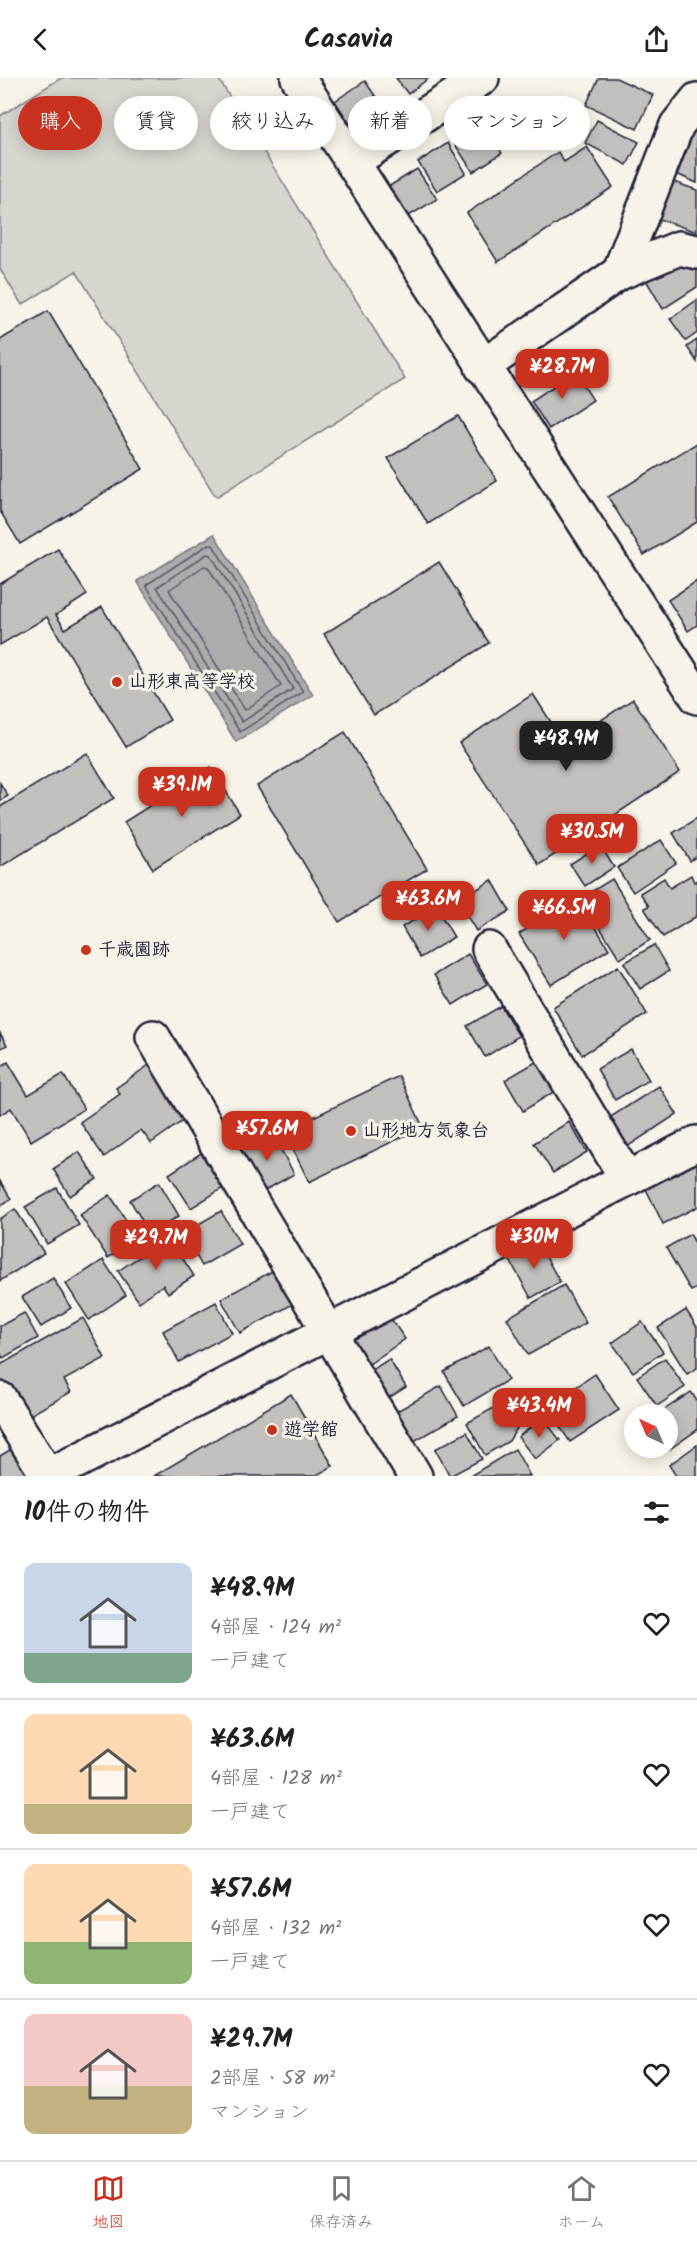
<!DOCTYPE html>
<html lang="ja">
<head>
<meta charset="utf-8">
<style>
  body { margin:0; font-family:Kalam,"Klee One",sans-serif; background:#f2f2f2; color:#202124; height:100vh; display:flex; flex-direction:column; font-size:22px; white-space:nowrap }
  * { box-sizing:border-box; margin:0 }
  p { font-size:20px; color:#757577 }
  .icon { flex:none; width:33px; height:33px; fill:none; stroke:currentColor; stroke-width:2; stroke-linecap:round; stroke-linejoin:round }
  .map { position:relative; height:1398px; overflow:hidden }
  .drawer { display:flex; flex-direction:column; background:#fff; flex:1 }
  .drawer>* { flex:none }
  .top-card { position:absolute; left:18px; top:18px; width:662px; height:54px; display:flex; gap:12px }
  .needle { width:39px; rotate:316deg }
  .buttons { position:absolute; left:624px; top:1326px; display:grid; gap:12px }
  .buttons a { display:grid; place-items:center; width:54px; height:54px; border-radius:50%; background:#fff; box-shadow:0 3px 15px #0003; font-size:30px }
  .price { position:absolute; translate:-50% -51px; padding:0 14px; border-radius:12px; background:#c8321e; color:#fff; font-size:20px; line-height:39px; filter:drop-shadow(0 2px 3px #0008) }
  .price::after { content:''; position:absolute; left:50%; top:36px; width:18px; height:14px; margin-left:-9px; background:inherit; clip-path:polygon(0 0,100% 0,50% 100%) }
  .price.selected { background:#222; color:#fff }
  ul { padding:0; list-style:none }
  li { display:flex; align-items:center; gap:18px; height:150px; padding:0 24px }
  li+li { border-top:2px solid #e0e0e0 }
  li span { display:grid; place-items:center; flex:none; width:168px; height:120px; border-radius:12px; color:#555 }
  li>.icon { margin-inline-start:auto }
  span .icon { width:72px; height:72px; fill:#fffc; stroke-width:1 }
  li b { font-size:26px }
  h2 { display:flex; justify-content:space-between; align-items:center; height:72px; padding:0 24px; font-size:26px }
  .chip { padding:0 21px; border-radius:27px; background:#fff; box-shadow:0 3px 15px #0003; font-size:21px; line-height:54px }
  .chip.selected { background:#c8321e; color:#fff }
  header { display:flex; justify-content:space-between; align-items:center; height:78px; padding:0 24px; background:#fff; font-size:27px; font-weight:700 }
  .tabs { display:flex; justify-content:space-around; align-items:center; height:84px; border-top:2px solid #e0e0e0; background:#fff; font-size:16px; color:#757577 }
  .tabs a { display:grid; justify-items:center; gap:3px }
  .tabs .selected { color:#c8321e }
  .map>svg:first-child { display:block }
  .green { fill:#d8d5cf; stroke:#7d7c85; stroke-width:1.5 }
  .water { fill:#aeabad; stroke:#76747f; stroke-width:1.5 }
  .lines { fill:none; stroke-linecap:round; stroke-linejoin:round }
  .shore { stroke:#5a5969; stroke-width:1.5 }
  .building { fill:#c2bfbd; stroke:#22223b; stroke-width:1.5 }
  .minor-casing { stroke:#22223b; stroke-width:38 }
  .minor { stroke:#f7f3e8; stroke-width:33 }
  .poi-dot { fill:#c8321e; stroke:#f7f3e8; stroke-width:2 }
  .labels { text-anchor:middle; dominant-baseline:central; stroke-width:6; stroke-linejoin:round; paint-order:stroke }
  .poi-label { font-size:18px; font-weight:bold; fill:#22223b; stroke:#f7f3e8; text-anchor:start }
</style>
</head>
<body>
<header><svg class="icon" aria-label="back" viewBox="0 0 24 24"><path d="M15 5l-7 7 7 7"/></svg>Casavia<svg class="icon" aria-label="share" viewBox="0 0 24 24"><path d="M12 15V3M7 8l5-5 5 5M5 13v7h14v-7"/></svg></header>
<div class="map">
<svg width="697" height="1398" viewBox="0 0 697 1398">
  <rect width="100%" height="100%" fill="#f7f3e8"/>
  <filter id="ink" filterUnits="userSpaceOnUse"><feTurbulence type="fractalNoise" baseFrequency=".0167" numOctaves="2"/><feDisplacementMap in="SourceGraphic" scale="12" xChannelSelector="R" yChannelSelector="G"/><feConvolveMatrix kernelMatrix="1 2 1 2 8 2 1 2 1" color-interpolation-filters="sRGB"/></filter>
  <g filter="url(#ink)">
    <path class="green" d="M 61,0 L 218,0 L 405,301 L 216,419 L 76,193 L 22,227 L 0,191 L 0,38 Z"/>
    <path class="water" d="M 214,456 L 313,617 L 236,664 L 137,503 Z"/>
    <g class="lines">
      <g class="shore">
        <path d="M 209,466 L 213,467 L 303,614 L 240,654 L 146,507 Z"/>
        <path d="M 207,476 L 211,477 L 293,611 L 242,644 L 157,509 Z"/>
        <path d="M 204,488 L 208,489 L 281,608 L 245,632 L 169,512 Z"/>
      </g>
    </g>
    <g class="building">
      <path d="M 396,0 L 429,0 L 408,16 Z"/>
      <path d="M 599,0 L 616,0 L 653,17 L 637,51 L 586,27 Z"/>
      <path d="M 365,3 L 380,25 L 350,46 L 335,23 Z"/>
      <path d="M 514,21 L 533,50 L 504,69 L 485,39 Z"/>
      <path d="M 697,40 L 697,105 L 674,95 Z"/>
      <path d="M 597,42 L 639,64 L 627,87 L 585,65 Z"/>
      <path d="M 483,46 L 502,75 L 473,94 L 454,65 Z"/>
      <path d="M 448,65 L 466,95 L 437,113 L 418,84 Z"/>
      <path d="M 587,69 L 613,109 L 498,184 L 467,135 L 558,74 L 564,84 Z"/>
      <path d="M 417,91 L 437,121 L 407,139 L 388,109 Z"/>
      <path d="M 665,101 L 697,112 L 697,154 L 653,139 Z"/>
      <path d="M 688,175 L 697,190 L 697,209 L 663,231 L 646,202 Z"/>
      <path d="M 697,222 L 697,255 L 686,263 L 670,241 Z"/>
      <path d="M 48,233 L 143,391 L 20,466 L 0,433 L 0,262 Z"/>
      <path d="M 697,262 L 697,284 L 687,269 Z"/>
      <path d="M 575,294 L 593,322 L 549,351 L 531,323 Z"/>
      <path d="M 458,338 L 497,403 L 428,446 L 388,380 Z"/>
      <path d="M 697,365 L 697,444 L 644,477 L 608,419 Z"/>
      <path d="M 58,471 L 87,517 L 56,537 L 65,551 L 102,529 L 170,642 L 126,669 L 47,539 L 0,567 L 0,506 Z"/>
      <path d="M 439,484 L 489,565 L 374,637 L 324,556 Z"/>
      <path d="M 697,503 L 697,547 L 688,553 L 668,522 Z"/>
      <path d="M 533,616 L 565,666 L 633,621 L 680,694 L 539,787 L 459,665 Z"/>
      <path d="M 345,654 L 427,791 L 339,844 L 257,708 Z"/>
      <path d="M 87,675 L 114,720 L 0,789 L 0,729 Z"/>
      <path d="M 211,689 L 240,736 L 153,791 L 124,744 Z"/>
      <path d="M 0,705 L 8,718 L 0,723 Z"/>
      <path d="M 697,740 L 697,778 L 690,783 L 673,755 Z"/>
      <path d="M 661,762 L 676,785 L 633,814 L 617,790 Z"/>
      <path d="M 600,767 L 614,789 L 585,808 L 570,786 Z"/>
      <path d="M 691,797 L 694,804 L 697,802 L 697,838 L 663,859 L 644,830 L 649,828 L 640,815 L 664,800 L 670,810 Z"/>
      <path d="M 612,801 L 650,862 L 620,881 L 581,820 Z"/>
      <path d="M 492,802 L 510,833 L 476,853 L 458,823 Z"/>
      <path d="M 577,819 L 609,871 L 551,907 L 519,856 Z"/>
      <path d="M 436,829 L 454,859 L 420,880 L 402,849 Z"/>
      <path d="M 654,867 L 669,893 L 640,911 L 624,885 Z"/>
      <path d="M 468,876 L 487,906 L 453,927 L 434,897 Z"/>
      <path d="M 618,888 L 647,936 L 582,977 L 553,929 Z"/>
      <path d="M 501,928 L 519,958 L 485,979 L 467,948 Z"/>
      <path d="M 0,955 L 7,967 L 0,971 Z"/>
      <path d="M 631,971 L 649,1002 L 615,1022 L 597,991 Z"/>
      <path d="M 539,982 L 557,1012 L 523,1033 L 505,1002 Z"/>
      <path d="M 8,984 L 28,1017 L 63,996 L 84,1031 L 31,1063 L 11,1030 L 0,1037 L 0,989 Z"/>
      <path d="M 152,985 L 175,1018 L 170,1023 L 184,1042 L 151,1065 L 141,1052 L 104,1079 L 80,1044 L 120,1016 L 116,1010 Z"/>
      <path d="M 399,998 L 423,1049 L 309,1104 L 284,1053 Z"/>
      <path d="M 659,1008 L 677,1036 L 624,1071 L 606,1042 Z"/>
      <path d="M 569,1044 L 587,1074 L 553,1095 L 534,1065 Z"/>
      <path d="M 272,1055 L 294,1096 L 262,1114 L 239,1073 Z"/>
      <path d="M 79,1074 L 97,1101 L 70,1118 L 53,1091 Z"/>
      <path d="M 201,1075 L 223,1110 L 191,1130 L 169,1096 Z"/>
      <path d="M 684,1083 L 688,1090 L 697,1085 L 697,1129 L 663,1146 L 646,1111 L 676,1096 L 672,1089 Z"/>
      <path d="M 0,1103 L 11,1121 L 0,1128 Z"/>
      <path d="M 159,1104 L 179,1138 L 150,1156 L 130,1122 Z"/>
      <path d="M 57,1110 L 79,1147 L 47,1166 L 25,1129 Z"/>
      <path d="M 110,1117 L 138,1161 L 108,1180 L 80,1137 Z"/>
      <path d="M 15,1131 L 44,1175 L 0,1203 L 0,1141 Z"/>
      <path d="M 221,1133 L 240,1166 L 202,1188 L 183,1155 Z"/>
      <path d="M 690,1156 L 697,1168 L 697,1210 L 691,1213 L 666,1170 Z"/>
      <path d="M 169,1159 L 194,1198 L 168,1215 L 163,1207 L 139,1224 L 118,1193 Z"/>
      <path d="M 537,1163 L 560,1204 L 531,1220 L 508,1179 Z"/>
      <path d="M 103,1182 L 126,1217 L 89,1242 L 66,1206 Z"/>
      <path d="M 274,1192 L 293,1226 L 240,1255 L 221,1221 Z"/>
      <path d="M 53,1200 L 71,1230 L 41,1249 L 22,1219 Z"/>
      <path d="M 564,1207 L 586,1245 L 528,1277 L 507,1240 Z"/>
      <path d="M 216,1224 L 232,1255 L 179,1284 L 163,1253 Z"/>
      <path d="M 385,1232 L 405,1261 L 365,1289 L 345,1259 Z"/>
      <path d="M 686,1232 L 697,1249 L 697,1290 L 687,1296 L 658,1250 Z"/>
      <path d="M 24,1235 L 38,1260 L 3,1280 L 0,1275 L 0,1248 Z"/>
      <path d="M 83,1240 L 105,1280 L 64,1302 L 71,1314 L 23,1341 L 0,1301 L 0,1287 Z"/>
      <path d="M 642,1244 L 663,1274 L 633,1294 L 612,1265 Z"/>
      <path d="M 489,1268 L 508,1302 L 464,1328 L 444,1294 Z"/>
      <path d="M 665,1280 L 685,1309 L 657,1328 L 637,1299 Z"/>
      <path d="M 389,1281 L 406,1309 L 384,1323 L 367,1295 Z"/>
      <path d="M 595,1296 L 619,1332 L 570,1364 L 547,1329 Z"/>
      <path d="M 441,1308 L 458,1338 L 414,1363 L 397,1333 Z"/>
      <path d="M 691,1314 L 697,1323 L 697,1352 L 664,1375 L 660,1370 L 668,1370 L 668,1336 L 658,1336 Z"/>
      <path d="M 291,1316 L 333,1388 L 315,1398 L 154,1398 Z"/>
      <path d="M 506,1323 L 519,1347 L 509,1363 L 485,1377 L 467,1345 Z"/>
      <path d="M 543,1340 L 560,1362 L 535,1381 L 518,1359 Z"/>
      <path d="M 467,1354 L 482,1381 L 450,1398 L 435,1371 Z"/>
      <path d="M 697,1367 L 697,1398 L 676,1398 L 669,1387 Z"/>
      <path d="M 16,1368 L 34,1398 L 0,1398 L 0,1378 Z"/>
      <path d="M 515,1371 L 530,1398 L 470,1398 Z"/>
    </g>
    <g class="lines">
      <g class="minor-casing">
        <g id="minor">
          <path d="M 298,0 L 697,619"/>
          <path d="M 352,84 L 482,0"/>
          <path d="M 619,195 L 677,47 L 697,22"/>
          <path d="M 482,289 L 619,195 L 679,170 L 697,174"/>
          <path d="M 489,871 L 627,1101"/>
          <path d="M 153,959 L 415,1398"/>
          <path d="M 0,1321 L 48,1398"/>
          <path d="M 48,1398 L 697,1065"/>
        </g>
      </g>
      <use href="#minor" class="minor"/>
    </g>
  </g>
  <g class="poi-dot">
    <circle cx="117" cy="604" r="6"/>
    <circle cx="86" cy="872" r="6"/>
    <circle cx="351" cy="1053" r="6"/>
    <circle cx="272" cy="1352" r="6"/>
  </g>
  <g class="labels">
    <g class="poi-label">
      <text x="129" y="604">山形東高等学校</text>
      <text x="98" y="872">千歳園跡</text>
      <text x="363" y="1053">山形地方気象台</text>
      <text x="284" y="1352">遊学館</text>
    </g>
  </g>
</svg>
<div class="buttons">
<a><svg class="needle" viewBox="-14 -14 28 28"><path d="M0-13l5 13h-10z" fill="#e53935"/><path d="M0 13l5-13h-10z" fill="#757577"/></svg></a>
</div>
<b class="price" style="left:562px;top:322px">¥28.7M</b>
<b class="price selected" style="left:566px;top:694px">¥48.9M</b>
<b class="price" style="left:182px;top:740px">¥39.1M</b>
<b class="price" style="left:592px;top:787px">¥30.5M</b>
<b class="price" style="left:428px;top:854px">¥63.6M</b>
<b class="price" style="left:564px;top:863px">¥66.5M</b>
<b class="price" style="left:267px;top:1084px">¥57.6M</b>
<b class="price" style="left:534px;top:1192px">¥30M</b>
<b class="price" style="left:156px;top:1193px">¥29.7M</b>
<b class="price" style="left:539px;top:1361px">¥43.4M</b>
<div class="top-card">
<a class="chip selected">購入</a>
<a class="chip">賃貸</a>
<a class="chip">絞り込み</a>
<a class="chip">新着</a>
<a class="chip">マンション</a>
</div>
</div>
<section class="drawer">
<h2>10件の物件<svg class="icon" aria-label="filters" viewBox="0 0 24 24"><path d="M4 7h16M4 17h16"/><circle cx="9" cy="7" r="2"/><circle cx="15" cy="17" r="2"/></svg></h2>
<ul>
<li><span style="background:linear-gradient(#c9d6e8 75%,#7fa58c 0)"><svg class="icon" aria-label="home" viewBox="0 0 24 24"><path d="M3 11l9-7 9 7M6 9v11h12V9"/></svg></span><div><b>¥48.9M</b><p>4部屋 · 124 m²</p><p>一戸建て</p></div><svg class="icon" aria-label="heart" viewBox="0 0 24 24"><path d="M12 20l-8-8c-3-5 5-10 8-4 3-6 11-1 8 4z"/></svg></li>
<li><span style="background:linear-gradient(#ffd9b3 75%,#c2b280 0)"><svg class="icon" aria-label="home" viewBox="0 0 24 24"><path d="M3 11l9-7 9 7M6 9v11h12V9"/></svg></span><div><b>¥63.6M</b><p>4部屋 · 128 m²</p><p>一戸建て</p></div><svg class="icon" aria-label="heart" viewBox="0 0 24 24"><path d="M12 20l-8-8c-3-5 5-10 8-4 3-6 11-1 8 4z"/></svg></li>
<li><span style="background:linear-gradient(#ffd9b3 65%,#8fb573 0)"><svg class="icon" aria-label="home" viewBox="0 0 24 24"><path d="M3 11l9-7 9 7M6 9v11h12V9"/></svg></span><div><b>¥57.6M</b><p>4部屋 · 132 m²</p><p>一戸建て</p></div><svg class="icon" aria-label="heart" viewBox="0 0 24 24"><path d="M12 20l-8-8c-3-5 5-10 8-4 3-6 11-1 8 4z"/></svg></li>
<li><span style="background:linear-gradient(#f6c9c9 60%,#c2b280 0)"><svg class="icon" aria-label="home" viewBox="0 0 24 24"><path d="M3 11l9-7 9 7M6 9v11h12V9"/></svg></span><div><b>¥29.7M</b><p>2部屋 · 58 m²</p><p>マンション</p></div><svg class="icon" aria-label="heart" viewBox="0 0 24 24"><path d="M12 20l-8-8c-3-5 5-10 8-4 3-6 11-1 8 4z"/></svg></li>
</ul>
</section>
<nav class="tabs">
<a class="selected"><svg class="icon" aria-label="map" viewBox="0 0 24 24"><path d="M3 6l6-2 6 2 6-2v14l-6 2-6-2-6 2zM9 4v14M15 6v14"/></svg>地図</a>
<a><svg class="icon" aria-label="saved" viewBox="0 0 24 24"><path d="M7 4h10v16l-5-4-5 4z"/></svg>保存済み</a>
<a><svg class="icon" aria-label="home" viewBox="0 0 24 24"><path d="M3 11l9-7 9 7M6 9v11h12V9"/></svg>ホーム</a>
</nav>
</body>
</html>
